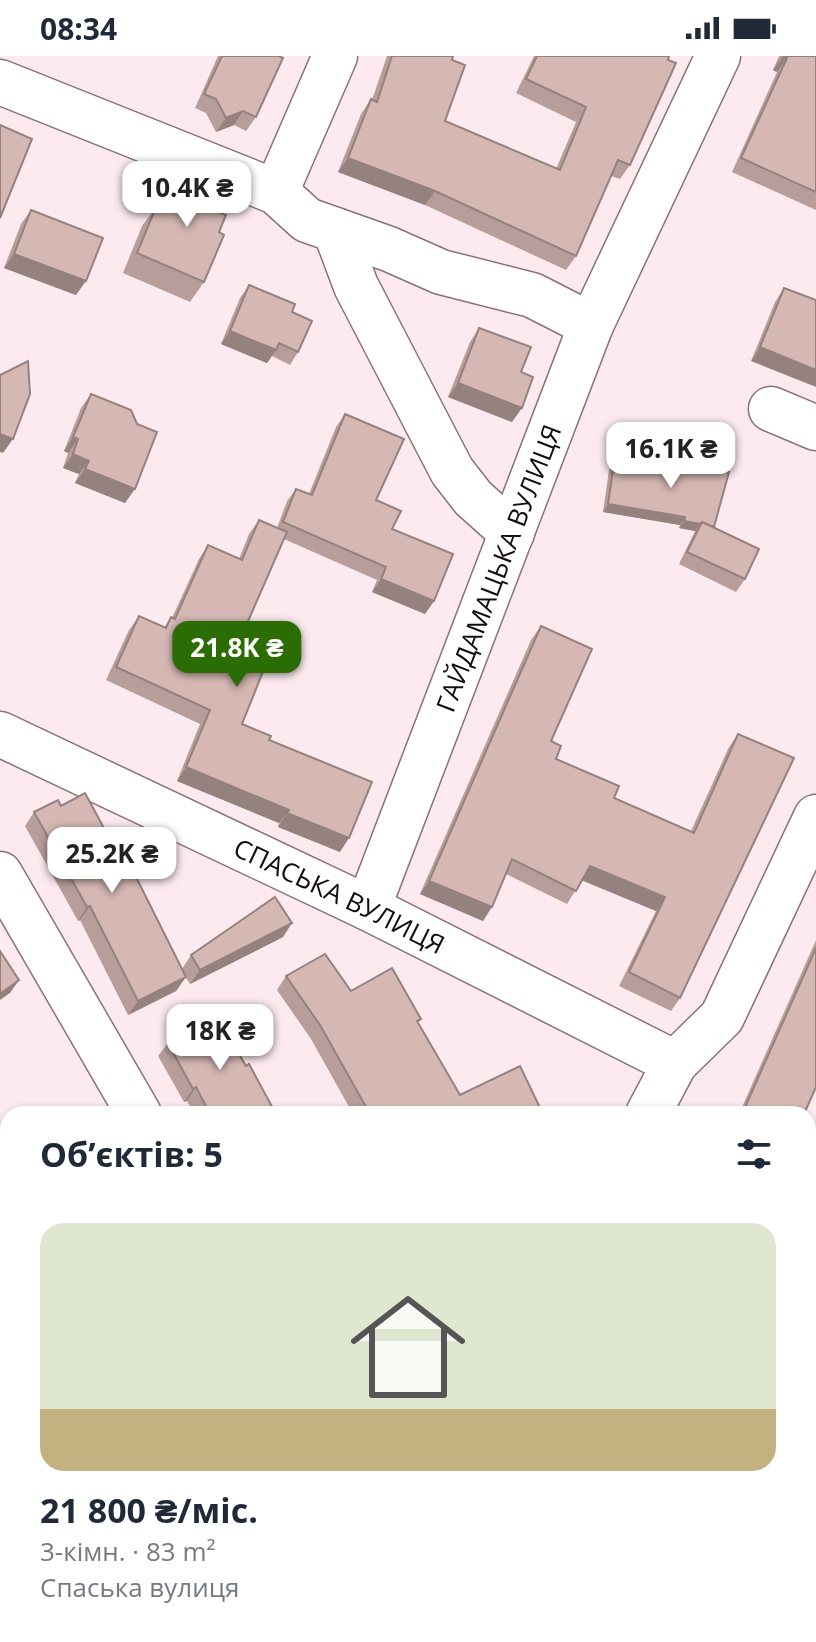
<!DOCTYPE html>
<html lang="uk">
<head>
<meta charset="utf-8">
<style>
  body { margin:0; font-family:"Open Sans",sans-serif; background:#f2f2f3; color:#1f2937; height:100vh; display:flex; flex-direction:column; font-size:30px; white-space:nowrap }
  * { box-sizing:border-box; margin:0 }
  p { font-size:26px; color:#747a83 }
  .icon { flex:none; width:44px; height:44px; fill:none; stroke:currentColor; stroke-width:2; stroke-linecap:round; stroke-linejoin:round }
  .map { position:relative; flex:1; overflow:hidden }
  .details { position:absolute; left:0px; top:1050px; width:816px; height:536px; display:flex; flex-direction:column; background:#fff; border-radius:24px 24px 0 0; box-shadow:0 2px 6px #0004 }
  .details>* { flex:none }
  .price { position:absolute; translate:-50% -68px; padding:0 18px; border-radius:16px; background:#fff; color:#222; font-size:26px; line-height:52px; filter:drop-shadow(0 2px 4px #0008) }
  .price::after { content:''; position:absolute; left:50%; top:48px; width:24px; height:18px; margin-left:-12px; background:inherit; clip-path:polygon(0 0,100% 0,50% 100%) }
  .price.selected { background:#2b6d04; color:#fff }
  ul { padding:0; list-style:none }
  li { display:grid; align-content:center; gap:16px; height:424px; padding:0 40px }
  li+li { border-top:2px solid #e0e1e3 }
  li span { display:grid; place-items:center; height:248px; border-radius:24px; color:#555 }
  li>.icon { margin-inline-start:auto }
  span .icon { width:144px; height:144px; fill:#fffc; stroke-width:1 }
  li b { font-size:34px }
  h2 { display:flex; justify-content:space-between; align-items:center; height:96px; padding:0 40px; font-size:34px }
  .status { display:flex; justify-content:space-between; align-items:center; height:56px; padding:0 40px; background:#fff; direction:ltr }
  .status svg { height:22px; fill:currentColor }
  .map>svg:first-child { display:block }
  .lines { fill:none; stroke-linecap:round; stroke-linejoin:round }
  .minor-casing { stroke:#8b7178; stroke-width:47 }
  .minor { stroke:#fff; stroke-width:44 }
  .wall { fill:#b79e9b }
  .shaded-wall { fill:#95817e }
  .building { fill:#d5b8b4; stroke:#95817e; stroke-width:2 }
  .labels { text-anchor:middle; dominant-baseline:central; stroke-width:7; stroke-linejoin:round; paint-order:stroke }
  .street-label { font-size:26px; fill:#150c0f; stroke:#fceaef }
</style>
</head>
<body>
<div class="status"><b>08:34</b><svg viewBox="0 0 49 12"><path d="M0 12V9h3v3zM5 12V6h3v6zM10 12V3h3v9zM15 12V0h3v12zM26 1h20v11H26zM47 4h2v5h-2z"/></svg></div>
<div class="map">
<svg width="816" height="1586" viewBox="0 0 816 1586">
  <rect width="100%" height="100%" fill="#fceaef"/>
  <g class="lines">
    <g class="minor-casing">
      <g id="minor">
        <path d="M 0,26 L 276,136 L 307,164 L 389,193 L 441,216 L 532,239 L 591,269"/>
        <path d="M 276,136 L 335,0"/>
        <path d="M 335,174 L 356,230 L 452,415 L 473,442 L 512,477"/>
        <path d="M 771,353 L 816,372"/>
        <path id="s1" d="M 0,678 L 368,852 L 675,1007"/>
        <path d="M 0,818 L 139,1058"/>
        <path id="s2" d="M 368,852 L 591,269 L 718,0"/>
        <path d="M 648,1058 L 675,1007 L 722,961 L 816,761"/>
        <path d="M 808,1223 L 816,1204"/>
        <path d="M 441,1578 L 446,1586"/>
        <path d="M 556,1586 L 563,1578"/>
      </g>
    </g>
    <use href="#minor" class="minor"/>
  </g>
  <g class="wall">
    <path d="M 218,0 L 279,0 L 256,61 L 246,75 L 234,69 L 216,76 L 206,57 L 195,52 Z"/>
    <path d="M 387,0 L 453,0 L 452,4 L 445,65 L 556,113 L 576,66 L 516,37 L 534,0 L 669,0 L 630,109 L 620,123 L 611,120 L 576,200 L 566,214 L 425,149 L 338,116 L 361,58 L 371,43 L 372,44 Z"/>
    <path d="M 779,0 L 816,0 L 816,154 L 732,116 L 777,16 L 773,14 Z"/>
    <path d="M 188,117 L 216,155 L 219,176 L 204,226 L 190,246 L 123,217 L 142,170 L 168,135 L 174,138 Z"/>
    <path d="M 31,154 L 76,239 L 4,212 L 21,168 Z"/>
    <path d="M 249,229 L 292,256 L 298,296 L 290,309 L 272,300 L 267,307 L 221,288 L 240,242 Z"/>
    <path d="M 784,232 L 816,244 L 751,305 L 775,246 Z"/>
    <path d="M 479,272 L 521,316 L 512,366 L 448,341 L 470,286 Z"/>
    <path d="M 91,338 L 125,447 L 75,427 L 79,418 L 63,412 L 68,397 L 64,395 L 81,352 Z"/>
    <path d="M 345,358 L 376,444 L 434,545 L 425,558 L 372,536 L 377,524 L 284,483 L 235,595 L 242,668 L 269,684 L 340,796 L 278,771 L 279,767 L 177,725 L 200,668 L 106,624 L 129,574 L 139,560 L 164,572 L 171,561 L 172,562 L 199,503 L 208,489 L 239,503 L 249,478 L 259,464 L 277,472 L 287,445 L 296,433 L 309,438 L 336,371 Z"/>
    <path d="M 674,400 L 714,472 L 745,523 L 736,536 L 679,508 L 695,475 L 679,472 L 680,469 L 603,456 L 609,414 L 614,407 L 663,415 L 665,413 L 669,413 L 669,408 Z"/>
    <path d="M 541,570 L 551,685 L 556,703 L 614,742 L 691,775 L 729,691 L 738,678 L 680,942 L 671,955 L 619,930 L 656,855 L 582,824 L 567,848 L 506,818 L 483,865 L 420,838 L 531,584 Z"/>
    <path d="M 61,750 L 182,913 L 191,899 L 283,881 L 190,928 L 185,920 L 176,935 L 128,959 L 80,864 L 78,865 L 25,770 L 34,756 Z"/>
    <path d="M 816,884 L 816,1031 L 804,1058 L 739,1058 Z"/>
    <path d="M 286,920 L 351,935 L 421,963 L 418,967 L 460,1039 L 543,1058 L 353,1058 L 311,983 L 277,934 Z"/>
    <path d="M 168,987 L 246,1010 L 276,1058 L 194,1058 L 187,1045 L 184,1046 L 158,1000 Z"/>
    <path d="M 812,1081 L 816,1083 L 816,1153 L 814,1156 L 808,1153 L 808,1086 Z"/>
  </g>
  <g class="shaded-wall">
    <path d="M 783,0 L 787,2 L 777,16 L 773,14 Z"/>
    <path d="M 243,55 L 234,69 L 216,76 L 226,62 Z"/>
    <path d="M 348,102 L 435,135 L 425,149 L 338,116 Z"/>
    <path d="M 14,198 L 86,225 L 76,239 L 4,212 Z"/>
    <path d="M 230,275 L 276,294 L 267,307 L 221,288 Z"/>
    <path d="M 760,291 L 816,314 L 816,331 L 751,305 Z"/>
    <path d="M 458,327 L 522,352 L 512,366 L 448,341 Z"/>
    <path d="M 0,378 L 13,383 L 3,397 L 0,396 Z"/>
    <path d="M 73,381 L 78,383 L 68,397 L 64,395 Z"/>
    <path d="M 73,398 L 89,405 L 79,418 L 63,412 Z"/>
    <path d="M 85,413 L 135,433 L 125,447 L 75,427 Z"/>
    <path d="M 608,448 L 685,461 L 680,469 L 603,456 Z"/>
    <path d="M 684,465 L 700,468 L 695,475 L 679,472 Z"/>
    <path d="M 381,523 L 434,545 L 425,558 L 372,536 Z"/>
    <path d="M 186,711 L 289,754 L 279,767 L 177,725 Z"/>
    <path d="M 287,757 L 349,782 L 340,796 L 278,771 Z"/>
    <path d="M 590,810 L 665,841 L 656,855 L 581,824 Z"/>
    <path d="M 429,825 L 492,851 L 483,865 L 420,838 Z"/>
    <path d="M 90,850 L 80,864 L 78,865 L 87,851 Z"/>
    <path d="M 292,867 L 283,881 L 190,928 L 200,914 Z"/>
    <path d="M 186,921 L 176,935 L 128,959 L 138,945 Z"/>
    <path d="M 19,924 L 10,937 L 0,944 L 0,938 Z"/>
    <path d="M 196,1031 L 187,1045 L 184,1046 L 193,1033 Z"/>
    <path d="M 8,1167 L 8,1175 L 0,1180 L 0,1171 Z"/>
  </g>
  <g class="building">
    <path d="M 222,0 L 279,0 L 283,2 L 256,61 L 243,55 L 226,62 L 216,43 L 204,38 Z"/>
    <path d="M 392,0 L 453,0 L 452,4 L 465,9 L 445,65 L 560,114 L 586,51 L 526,23 L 537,0 L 669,0 L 668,4 L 676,7 L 630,109 L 618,104 L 576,200 L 435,135 L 348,102 L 371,43 L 377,46 Z"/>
    <path d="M 783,0 L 816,0 L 816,136 L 741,102 L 787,2 Z"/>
    <path d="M 0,69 L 32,83 L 0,162 Z"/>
    <path d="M 188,117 L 226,133 L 216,155 L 226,159 L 219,176 L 224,179 L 204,226 L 137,197 L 156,151 L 160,152 L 168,135 L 178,140 Z"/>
    <path d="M 31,154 L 103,182 L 86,225 L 14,198 Z"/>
    <path d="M 249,229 L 295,248 L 292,256 L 312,265 L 298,296 L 279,287 L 276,294 L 230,275 Z"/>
    <path d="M 784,232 L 816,244 L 816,314 L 760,291 Z"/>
    <path d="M 479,272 L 531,291 L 521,316 L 533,321 L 522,352 L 458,327 Z"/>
    <path d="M 28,305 L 30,338 L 13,383 L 0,378 L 0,319 Z"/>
    <path d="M 91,338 L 131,354 L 137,368 L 157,376 L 135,433 L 85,413 L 89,405 L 73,398 L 78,383 L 73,381 Z"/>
    <path d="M 345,358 L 404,383 L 376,444 L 401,455 L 392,473 L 453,498 L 434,545 L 381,523 L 386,511 L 283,466 L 296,433 L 312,439 Z"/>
    <path d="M 674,400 L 729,416 L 714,471 L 702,466 L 701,468 L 684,465 L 685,461 L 608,448 L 614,407 L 665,415 L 665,413 L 673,414 Z"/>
    <path d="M 259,464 L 287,476 L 235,595 L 266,608 L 242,668 L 271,680 L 269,684 L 372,726 L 349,782 L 287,757 L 289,754 L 186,711 L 210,654 L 116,611 L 139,560 L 166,572 L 171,561 L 175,563 L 208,489 L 242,504 Z"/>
    <path d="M 702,466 L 759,493 L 745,523 L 687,496 Z"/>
    <path d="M 541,570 L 592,593 L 551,685 L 561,690 L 556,703 L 619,730 L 614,742 L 694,777 L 738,678 L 794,702 L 680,942 L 629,916 L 665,841 L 590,810 L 576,835 L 512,803 L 492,851 L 429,825 Z"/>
    <path d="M 85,737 L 119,800 L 124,797 L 186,921 L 138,945 L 90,850 L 87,851 L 34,756 L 58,744 L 61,750 Z"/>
    <path d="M 275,841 L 292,867 L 200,914 L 191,899 Z"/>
    <path d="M 816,892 L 816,1031 L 804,1058 L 742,1058 Z"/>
    <path d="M 0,895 L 19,924 L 0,938 Z"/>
    <path d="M 325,898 L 351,935 L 392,912 L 421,963 L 417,965 L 460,1039 L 520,1010 L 543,1058 L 370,1058 L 320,969 L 286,920 Z"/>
    <path d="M 217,960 L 246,1010 L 249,1008 L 276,1058 L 210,1058 L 196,1031 L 193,1033 L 168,987 Z"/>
    <path d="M 812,1081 L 816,1083 L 816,1139 L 808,1135 L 808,1089 Z"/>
    <path d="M 0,1120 L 8,1134 L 8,1167 L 0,1171 Z"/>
    <path d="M 595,1578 L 627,1578 L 630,1581 L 633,1578 L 665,1578 L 669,1582 L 665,1586 L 587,1586 Z"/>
    <path d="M 728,1578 L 731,1578 L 739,1586 L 720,1586 Z"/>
  </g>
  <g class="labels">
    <g class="street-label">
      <text stroke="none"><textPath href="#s2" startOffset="364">ГАЙДАМАЦЬКА ВУЛИЦЯ</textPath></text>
      <text stroke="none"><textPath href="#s1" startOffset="376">СПАСЬКА ВУЛИЦЯ</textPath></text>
    </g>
  </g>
</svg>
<b class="price" style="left:187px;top:173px">10.4K ₴</b>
<b class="price" style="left:671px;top:434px">16.1K ₴</b>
<b class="price selected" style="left:237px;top:633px">21.8K ₴</b>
<b class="price" style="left:112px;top:839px">25.2K ₴</b>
<b class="price" style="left:220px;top:1016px">18K ₴</b>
<section class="details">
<h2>Об’єктів: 5<svg class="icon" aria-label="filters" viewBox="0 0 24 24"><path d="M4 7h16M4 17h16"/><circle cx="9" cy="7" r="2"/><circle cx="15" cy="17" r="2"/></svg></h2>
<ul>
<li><span style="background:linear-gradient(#dfe7d0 75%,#c2b280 0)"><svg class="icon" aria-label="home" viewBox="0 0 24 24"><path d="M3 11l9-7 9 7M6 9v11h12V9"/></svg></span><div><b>21 800 ₴/міс.</b><p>3-кімн. · 83 m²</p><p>Спаська вулиця</p></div></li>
</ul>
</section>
</div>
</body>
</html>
